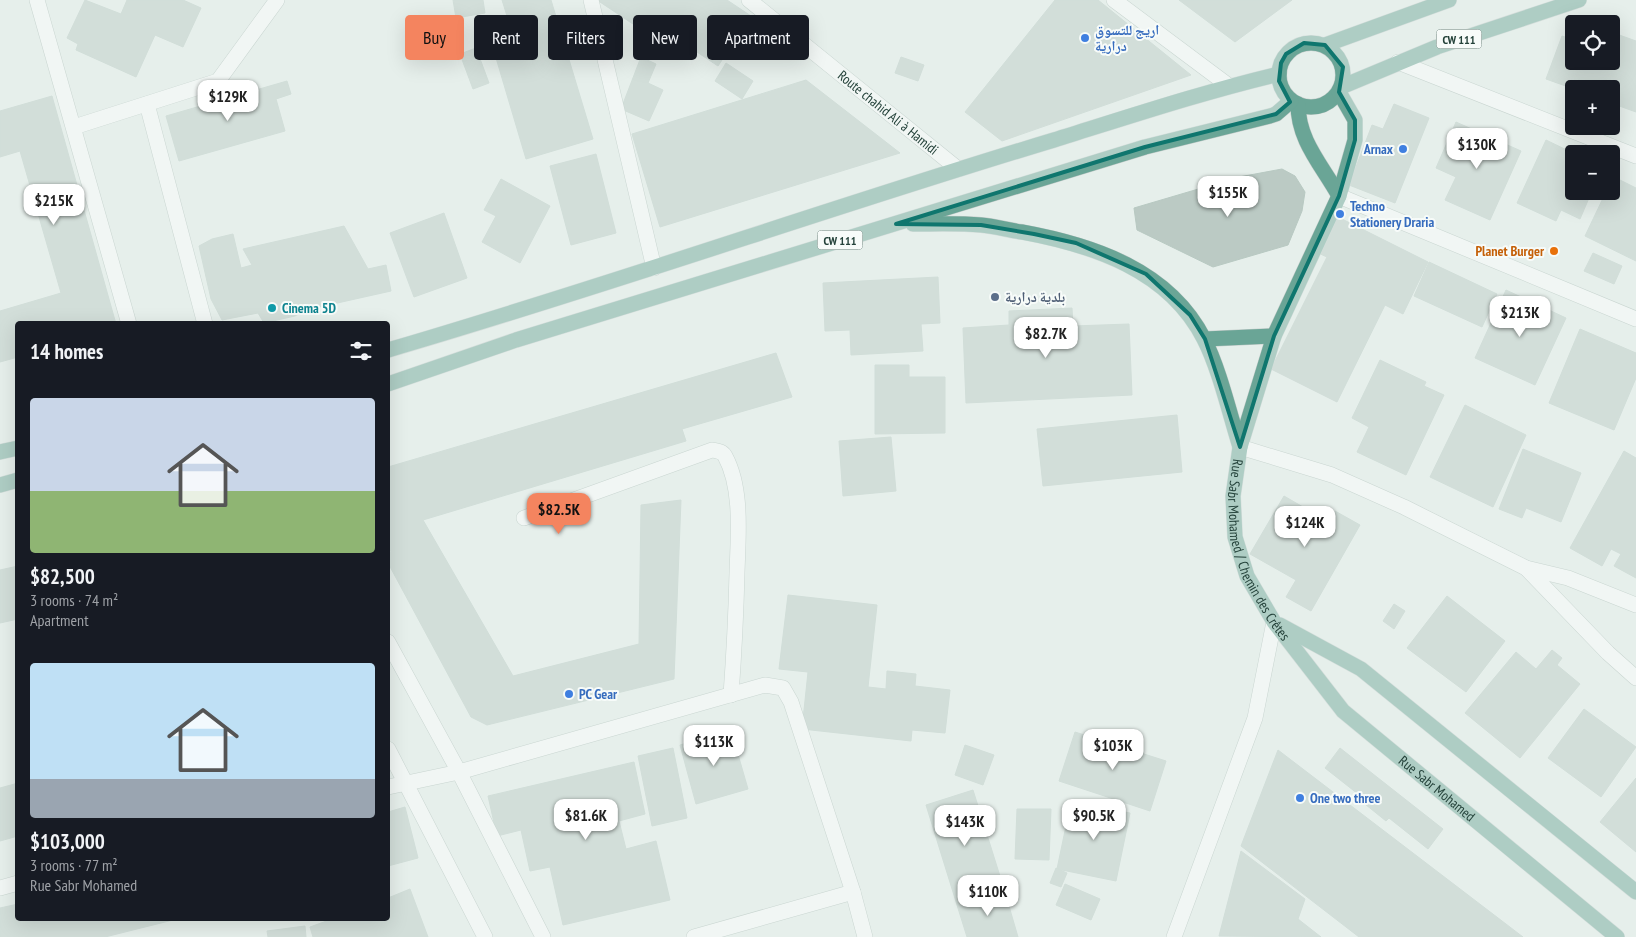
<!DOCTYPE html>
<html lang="en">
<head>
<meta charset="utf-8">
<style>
  body { margin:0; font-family:"PT Sans Narrow","Noto Naskh Arabic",sans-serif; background:#242831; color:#f1f3f6; height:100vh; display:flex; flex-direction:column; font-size:19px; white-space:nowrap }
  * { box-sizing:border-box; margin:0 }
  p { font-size:16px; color:#9ea1a6 }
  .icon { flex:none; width:28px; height:28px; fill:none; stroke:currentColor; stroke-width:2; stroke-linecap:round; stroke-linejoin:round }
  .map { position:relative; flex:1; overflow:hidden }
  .panel { position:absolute; left:15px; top:321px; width:375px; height:600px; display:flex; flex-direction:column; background:#171b24; border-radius:5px; box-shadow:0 5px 20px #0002 }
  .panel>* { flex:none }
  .top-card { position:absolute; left:405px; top:15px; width:475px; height:45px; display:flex; gap:10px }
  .fabs { position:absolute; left:1565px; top:15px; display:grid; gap:10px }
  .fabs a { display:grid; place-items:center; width:55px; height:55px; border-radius:5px; background:#171b24; box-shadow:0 5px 20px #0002; font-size:25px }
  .price { position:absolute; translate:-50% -42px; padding:0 11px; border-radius:10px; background:#fff; color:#222; font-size:16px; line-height:32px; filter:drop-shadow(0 1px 2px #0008) }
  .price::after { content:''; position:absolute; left:50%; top:30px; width:15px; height:11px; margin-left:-8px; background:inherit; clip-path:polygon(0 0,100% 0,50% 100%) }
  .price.on { background:#f4845f; color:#111 }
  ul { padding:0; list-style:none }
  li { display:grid; align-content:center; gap:10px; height:265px; padding:0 15px }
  li span { display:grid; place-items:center; height:155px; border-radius:5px; color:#555 }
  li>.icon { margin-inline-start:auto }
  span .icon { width:90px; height:90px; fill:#fffc; stroke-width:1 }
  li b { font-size:21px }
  h2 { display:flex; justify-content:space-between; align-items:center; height:60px; padding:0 15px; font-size:21px }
  .pill { padding:0 18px; border-radius:5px; background:#171b24; box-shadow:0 5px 20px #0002; font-size:18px; line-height:45px }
  .pill.on { background:#f4845f; color:#111 }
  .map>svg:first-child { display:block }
  .building { fill:#bbcac4; stroke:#b8c9c2 }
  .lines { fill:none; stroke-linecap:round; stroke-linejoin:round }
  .minor-casing { stroke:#a8b8b2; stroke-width:16 }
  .major-casing { stroke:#c2cac8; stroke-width:16 }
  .minor { stroke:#fff; stroke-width:15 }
  .major { stroke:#6aa596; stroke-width:15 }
  .marked { fill:none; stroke:#0f766e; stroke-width:4; stroke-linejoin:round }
  .shop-dot { fill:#3f7fe0; stroke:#f7fbf9; stroke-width:2 }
  .food-dot { fill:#e8710a; stroke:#f7fbf9; stroke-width:2 }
  .service-dot { fill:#5c6f8a; stroke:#f7fbf9; stroke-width:2 }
  .culture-dot { fill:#0f9aa8; stroke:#f7fbf9; stroke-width:2 }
  .labels { text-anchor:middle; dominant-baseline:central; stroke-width:4; stroke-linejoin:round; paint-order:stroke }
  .shield { fill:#f7fbf9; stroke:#637a73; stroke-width:1 }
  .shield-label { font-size:12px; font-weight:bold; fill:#24423a }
  .shop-label { font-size:14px; font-weight:bold; fill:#366cbe; stroke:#f7fbf9; text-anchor:start }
  .street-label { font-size:14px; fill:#24423a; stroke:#f7fbf9 }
  .food-label { font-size:14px; font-weight:bold; fill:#c56008; stroke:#f7fbf9; text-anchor:end }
  .service-label { font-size:14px; font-weight:bold; fill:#4e5e75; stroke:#f7fbf9; text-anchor:start }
  .culture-label { font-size:14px; font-weight:bold; fill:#0d838f; stroke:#f7fbf9; text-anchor:start }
</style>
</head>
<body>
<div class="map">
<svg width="1636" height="937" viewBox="0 0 1636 937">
  <rect width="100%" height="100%" fill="#e6efeb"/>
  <g class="building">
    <path d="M 85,0 L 121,14 L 127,0 L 183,0 L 201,8 L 183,47 L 155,35 L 136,77 L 76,50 L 78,44 L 67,38 Z"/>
    <path d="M 453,0 L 483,0 L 485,13 L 456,18 Z"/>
    <path d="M 502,0 L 551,0 L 593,139 L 526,159 L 491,41 L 513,35 Z"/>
    <path d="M 597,0 L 727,0 L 751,16 L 718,66 L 640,14 L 633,24 Z"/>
    <path d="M 1055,0 L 1098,0 L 1191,75 L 1002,141 L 965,112 Z"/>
    <path d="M 1179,0 L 1292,0 L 1235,42 Z"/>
    <path d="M 1611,32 L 1636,41 L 1636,112 L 1611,103 L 1611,89 L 1574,89 L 1546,79 L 1562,36 L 1574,40 L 1574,61 L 1611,61 Z"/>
    <path d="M 476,48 L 489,83 L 473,89 L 460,54 Z"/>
    <path d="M 641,57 L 656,64 L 648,83 L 663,90 L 649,121 L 621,109 Z"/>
    <path d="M 901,57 L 924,65 L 918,81 L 895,73 Z"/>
    <path d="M 726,63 L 753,81 L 742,99 L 715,81 Z"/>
    <path d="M 806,80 L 900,153 L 660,227 L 632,134 Z"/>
    <path d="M 287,81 L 291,94 L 276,99 L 285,131 L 179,161 L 166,116 Z"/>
    <path d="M 52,96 L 116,324 L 18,324 L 18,357 L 0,362 L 0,311 L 61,293 L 20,151 L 0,157 L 0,111 Z"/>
    <path d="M 1394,104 L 1429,118 L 1395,203 L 1349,185 L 1372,125 L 1383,129 Z"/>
    <path d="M 1456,122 L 1521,151 L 1490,220 L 1445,200 L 1456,177 L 1436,168 Z"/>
    <path d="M 1546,140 L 1575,154 L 1574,191 L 1592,191 L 1580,219 L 1561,210 L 1556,221 L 1517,203 Z"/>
    <path d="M 596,154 L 616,233 L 571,245 L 550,166 Z"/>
    <path d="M 1282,169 L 1295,176 L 1305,192 L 1302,211 L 1288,245 L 1213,267 L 1137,230 L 1134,208 L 1239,177 Z"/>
    <path d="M 501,179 L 550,206 L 520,263 L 482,242 L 496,216 L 484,210 Z"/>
    <path d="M 1620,180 L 1636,188 L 1636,261 L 1585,236 L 1605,194 L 1612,198 Z"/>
    <path d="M 444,213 L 467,278 L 414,297 L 390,233 Z"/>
    <path d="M 1334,215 L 1428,262 L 1403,314 L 1385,305 L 1337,402 L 1271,369 L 1327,257 L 1316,252 Z"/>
    <path d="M 344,226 L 368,269 L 386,265 L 391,291 L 306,310 L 295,316 L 264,323 L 258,313 L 222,320 L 211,299 L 199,246 L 212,239 L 233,234 L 241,268 L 252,265 L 243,249 Z"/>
    <path d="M 1593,253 L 1622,266 L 1614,284 L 1584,271 Z"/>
    <path d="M 1429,262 L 1497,294 L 1482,327 L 1414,296 Z"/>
    <path d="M 938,277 L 940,323 L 921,324 L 923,351 L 851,355 L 850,330 L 825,331 L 823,283 Z"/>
    <path d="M 1506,290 L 1566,318 L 1535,385 L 1475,358 Z"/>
    <path d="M 1072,308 L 1073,326 L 1129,324 L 1132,395 L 966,403 L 963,328 L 1009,325 L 1009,311 Z"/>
    <path d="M 1580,329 L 1636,353 L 1636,378 L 1614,430 L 1549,403 Z"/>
    <path d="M 776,353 L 792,397 L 682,429 L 686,441 L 423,520 L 513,676 L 639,644 L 641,505 L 681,500 L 674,679 L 487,725 L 471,717 L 388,563 L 388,553 L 391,552 L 388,543 L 388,467 Z"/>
    <path d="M 1380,360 L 1426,382 L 1424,386 L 1444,395 L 1406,475 L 1357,452 L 1369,427 L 1352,418 Z"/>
    <path d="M 875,365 L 909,365 L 909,377 L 945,377 L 945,433 L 875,434 Z"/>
    <path d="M 1465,405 L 1526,435 L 1493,507 L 1430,477 Z"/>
    <path d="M 1177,415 L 1182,472 L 1043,486 L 1037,429 Z"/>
    <path d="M 891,437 L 896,491 L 843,496 L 839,441 Z"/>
    <path d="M 1523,449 L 1581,473 L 1561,522 L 1526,508 L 1522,518 L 1499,509 Z"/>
    <path d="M 1624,451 L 1636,458 L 1636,578 L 1614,566 L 1621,554 L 1611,549 L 1602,566 L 1570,548 Z"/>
    <path d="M 1284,496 L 1329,522 L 1335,511 L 1360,525 L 1311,611 L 1286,597 L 1296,580 L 1250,554 Z"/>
    <path d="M 18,566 L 18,619 L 0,623 L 0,570 Z"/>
    <path d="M 788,595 L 877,605 L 868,687 L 886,689 L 887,671 L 916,674 L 915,686 L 950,690 L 945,733 L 912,730 L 911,741 L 802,729 L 808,672 L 779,669 Z"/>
    <path d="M 1447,596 L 1505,641 L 1466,692 L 1407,648 Z"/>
    <path d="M 1394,604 L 1405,611 L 1394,629 L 1383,621 Z"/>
    <path d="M 1552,650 L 1562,658 L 1557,665 L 1580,684 L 1520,758 L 1465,713 L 1516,652 L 1536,669 Z"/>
    <path d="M 1584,709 L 1636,747 L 1601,797 L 1548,758 Z"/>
    <path d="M 731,730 L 748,789 L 696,804 L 680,745 Z"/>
    <path d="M 1075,732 L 1166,761 L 1150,811 L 1059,781 Z"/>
    <path d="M 965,745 L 994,755 L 983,785 L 955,775 Z"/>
    <path d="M 673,748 L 687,818 L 652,826 L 638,756 Z"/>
    <path d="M 1340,748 L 1443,829 L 1428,849 L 1389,818 L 1386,821 L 1355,796 L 1358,794 L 1325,768 Z"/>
    <path d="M 1278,750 L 1523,937 L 1359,937 L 1241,846 Z"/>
    <path d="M 634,762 L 645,814 L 619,821 L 626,849 L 656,841 L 670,900 L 563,925 L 550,867 L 530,871 L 521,830 L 497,836 L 488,796 Z"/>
    <path d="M 1636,778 L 1636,852 L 1600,822 Z"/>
    <path d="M 18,783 L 18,836 L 0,841 L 0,788 Z"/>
    <path d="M 973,790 L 1004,889 L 957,905 L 926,805 Z"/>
    <path d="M 1071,802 L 1130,813 L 1116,881 L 1057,869 Z"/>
    <path d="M 405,807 L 418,858 L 388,866 L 388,812 Z"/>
    <path d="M 1017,809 L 1051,809 L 1049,860 L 1015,859 Z"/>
    <path d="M 1241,851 L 1305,899 L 1298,919 L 1321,937 L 1219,936 Z"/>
    <path d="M 1056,868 L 1067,873 L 1061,887 L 1050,883 Z"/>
    <path d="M 1065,884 L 1100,899 L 1091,920 L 1056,905 Z"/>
    <path d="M 410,889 L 428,937 L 313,937 L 310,927 L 332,919 L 388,919 L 388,898 Z"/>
    <path d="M 1004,889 L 1018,937 L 967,937 L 957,905 Z"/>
    <path d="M 18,904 L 18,919 L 177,919 L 105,937 L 0,937 L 0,908 Z"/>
    <path d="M 305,926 L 306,937 L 268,937 L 267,931 Z"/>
  </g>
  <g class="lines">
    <g class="minor-casing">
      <g id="minor">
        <path d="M 37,0 L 129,324"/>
        <path d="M 591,0 L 654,268"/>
        <path id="s1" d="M 749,0 L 958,169"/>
        <path d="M 1114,0 L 1229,86"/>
        <path d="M 1398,62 L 1636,156"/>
        <path d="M 147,104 L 205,324"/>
        <path d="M 74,127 L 218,81 L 277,0"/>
        <path d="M 1339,196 L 1636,319"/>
        <path d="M 1240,447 L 1332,475 L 1404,507 L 1526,568 L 1568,578 L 1636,605"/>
        <path d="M 524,518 L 712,450 C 717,451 722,451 725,456 C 743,489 738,537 737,573 C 736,614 734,654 731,695"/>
        <path d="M 1526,568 L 1608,653 L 1636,678"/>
        <path d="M 388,642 L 459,772 L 543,937"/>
        <path d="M 388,749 L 485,937"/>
        <path d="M 388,787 L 459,772 L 765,685 L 783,688 L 791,702 L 853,892 L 865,937"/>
        <path d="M 0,888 L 18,883"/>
        <path d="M 694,937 L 853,892"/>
        <path d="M 1174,937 L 1255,718 L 1274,622"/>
      </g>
    </g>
    <g class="major-casing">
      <g id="major">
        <circle cx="1311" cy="75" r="32"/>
        <path d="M 1325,45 L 1449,0"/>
        <path d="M 1341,87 L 1437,47 L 1579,0"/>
        <path id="s2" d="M 1339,92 L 1355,120 L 1355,140 L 1339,196 L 1274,336 L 1240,447 L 1233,496 L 1235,537 L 1247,576 L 1274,622 L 1343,711 L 1617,937"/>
        <path d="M 1298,104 C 1298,141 1322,165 1339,196"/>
        <path d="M 913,224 C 935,224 958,223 981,225 C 994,226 1008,230 1022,232 C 1093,245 1169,270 1204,339 C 1219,368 1230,415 1240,447"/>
        <path d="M 1205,339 L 1274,336"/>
        <path d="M 388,350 C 611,285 831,207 1054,140 C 1128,117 1203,92 1279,74"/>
        <path d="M 388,384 L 516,340 L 1145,147 L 1270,116 L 1276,114 L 1291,101"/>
        <path d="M 0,452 L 18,448"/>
        <path d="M 0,485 L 18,480"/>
        <path d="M 1280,625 L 1361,669 L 1636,892"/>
      </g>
    </g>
    <use href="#minor" class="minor"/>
    <use href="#major" class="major"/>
  </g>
  <path d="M0 0H1636V937H0ZM 1304,43 L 1325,45 L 1343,67 L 1339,92 L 1355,120 L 1355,140 L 1339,196 L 1274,336 L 1240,447 L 1205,339 L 1190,315 L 1146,274 L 1076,243 L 1034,234 L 981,225 L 896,224 L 1145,147 L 1276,114 L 1290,102 L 1279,81 L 1281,63 L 1286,54 Z" fill="#e6efeb" fill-opacity=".55" fill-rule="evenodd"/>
  <path class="marked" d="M 1304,43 L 1325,45 L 1343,67 L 1339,92 L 1355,120 L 1355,140 L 1339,196 L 1274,336 L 1240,447 L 1205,339 L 1190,315 L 1146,274 L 1076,243 L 1034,234 L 981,225 L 896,224 L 1145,147 L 1276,114 L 1290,102 L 1279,81 L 1281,63 L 1286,54 Z"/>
  <g class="shop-dot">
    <circle cx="1085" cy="38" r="5"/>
    <circle cx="1403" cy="149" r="5"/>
    <circle cx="1340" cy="214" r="5"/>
    <circle cx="569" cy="694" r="5"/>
    <circle cx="1300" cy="798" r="5"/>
  </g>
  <circle class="food-dot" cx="1554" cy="251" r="5"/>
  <circle class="service-dot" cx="995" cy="297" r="5"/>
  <circle class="culture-dot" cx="272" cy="308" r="5"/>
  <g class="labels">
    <g class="shield">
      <rect x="1436.5" y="29.5" width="45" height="19" rx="4"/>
      <rect x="817.5" y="230.5" width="45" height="19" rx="4"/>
    </g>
    <g class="shield-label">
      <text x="1459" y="39">CW 111</text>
      <text x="840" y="240">CW 111</text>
    </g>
    <g class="shop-label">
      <text x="1095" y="30">اريج للتسوق<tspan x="1095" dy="16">درارية</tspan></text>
      <text x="1393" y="149" text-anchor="end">Arnax</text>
      <text x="1350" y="206">Techno<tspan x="1350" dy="16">Stationery Draria</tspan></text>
      <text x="579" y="694">PC Gear</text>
      <text x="1310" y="798">One two three</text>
    </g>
    <g class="street-label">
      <text stroke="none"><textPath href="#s1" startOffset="179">Route chahid Ali à Hamidi</textPath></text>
      <text stroke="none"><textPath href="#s2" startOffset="490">Rue Sabr Mohamed / Chemin des Crêtes</textPath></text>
      <text stroke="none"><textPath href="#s2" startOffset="800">Rue Sabr Mohamed</textPath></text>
    </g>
    <g class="food-label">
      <text x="1544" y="251">Planet Burger</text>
    </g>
    <g class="service-label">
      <text x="1005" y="297">بلدية درارية</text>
    </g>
    <g class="culture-label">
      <text x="282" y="308">Cinema 5D</text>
    </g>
  </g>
</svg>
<div class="fabs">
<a><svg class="icon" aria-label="locate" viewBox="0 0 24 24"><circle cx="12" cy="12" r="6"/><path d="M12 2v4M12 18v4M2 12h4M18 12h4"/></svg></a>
<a>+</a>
<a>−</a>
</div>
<b class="price" style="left:228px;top:122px">$129K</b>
<b class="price" style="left:1477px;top:170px">$130K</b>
<b class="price" style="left:1228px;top:218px">$155K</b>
<b class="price" style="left:54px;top:226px">$215K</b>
<b class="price" style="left:1520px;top:338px">$213K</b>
<b class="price" style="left:1046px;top:359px">$82.7K</b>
<b class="price on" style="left:559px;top:535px">$82.5K</b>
<b class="price" style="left:1305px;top:548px">$124K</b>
<b class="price" style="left:714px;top:767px">$113K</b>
<b class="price" style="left:1113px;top:771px">$103K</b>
<b class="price" style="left:586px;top:841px">$81.6K</b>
<b class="price" style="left:1094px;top:841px">$90.5K</b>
<b class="price" style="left:965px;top:847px">$143K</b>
<b class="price" style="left:988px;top:917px">$110K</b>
<div class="top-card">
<a class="pill on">Buy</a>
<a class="pill">Rent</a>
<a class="pill">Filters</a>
<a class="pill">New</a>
<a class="pill">Apartment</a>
</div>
<section class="panel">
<h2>14 homes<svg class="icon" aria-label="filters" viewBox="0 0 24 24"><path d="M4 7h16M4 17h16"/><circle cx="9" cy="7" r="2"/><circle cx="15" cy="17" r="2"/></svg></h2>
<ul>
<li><span style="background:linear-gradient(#c9d6e8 60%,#8fb573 0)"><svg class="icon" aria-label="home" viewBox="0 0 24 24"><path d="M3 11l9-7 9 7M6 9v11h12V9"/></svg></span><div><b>$82,500</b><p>3 rooms · 74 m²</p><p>Apartment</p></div></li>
<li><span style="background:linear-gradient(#bfe0f5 75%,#9aa5b1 0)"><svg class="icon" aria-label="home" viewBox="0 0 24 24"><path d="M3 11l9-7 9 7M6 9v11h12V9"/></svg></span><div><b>$103,000</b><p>3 rooms · 77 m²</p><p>Rue Sabr Mohamed</p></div></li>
</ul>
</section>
</div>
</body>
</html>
